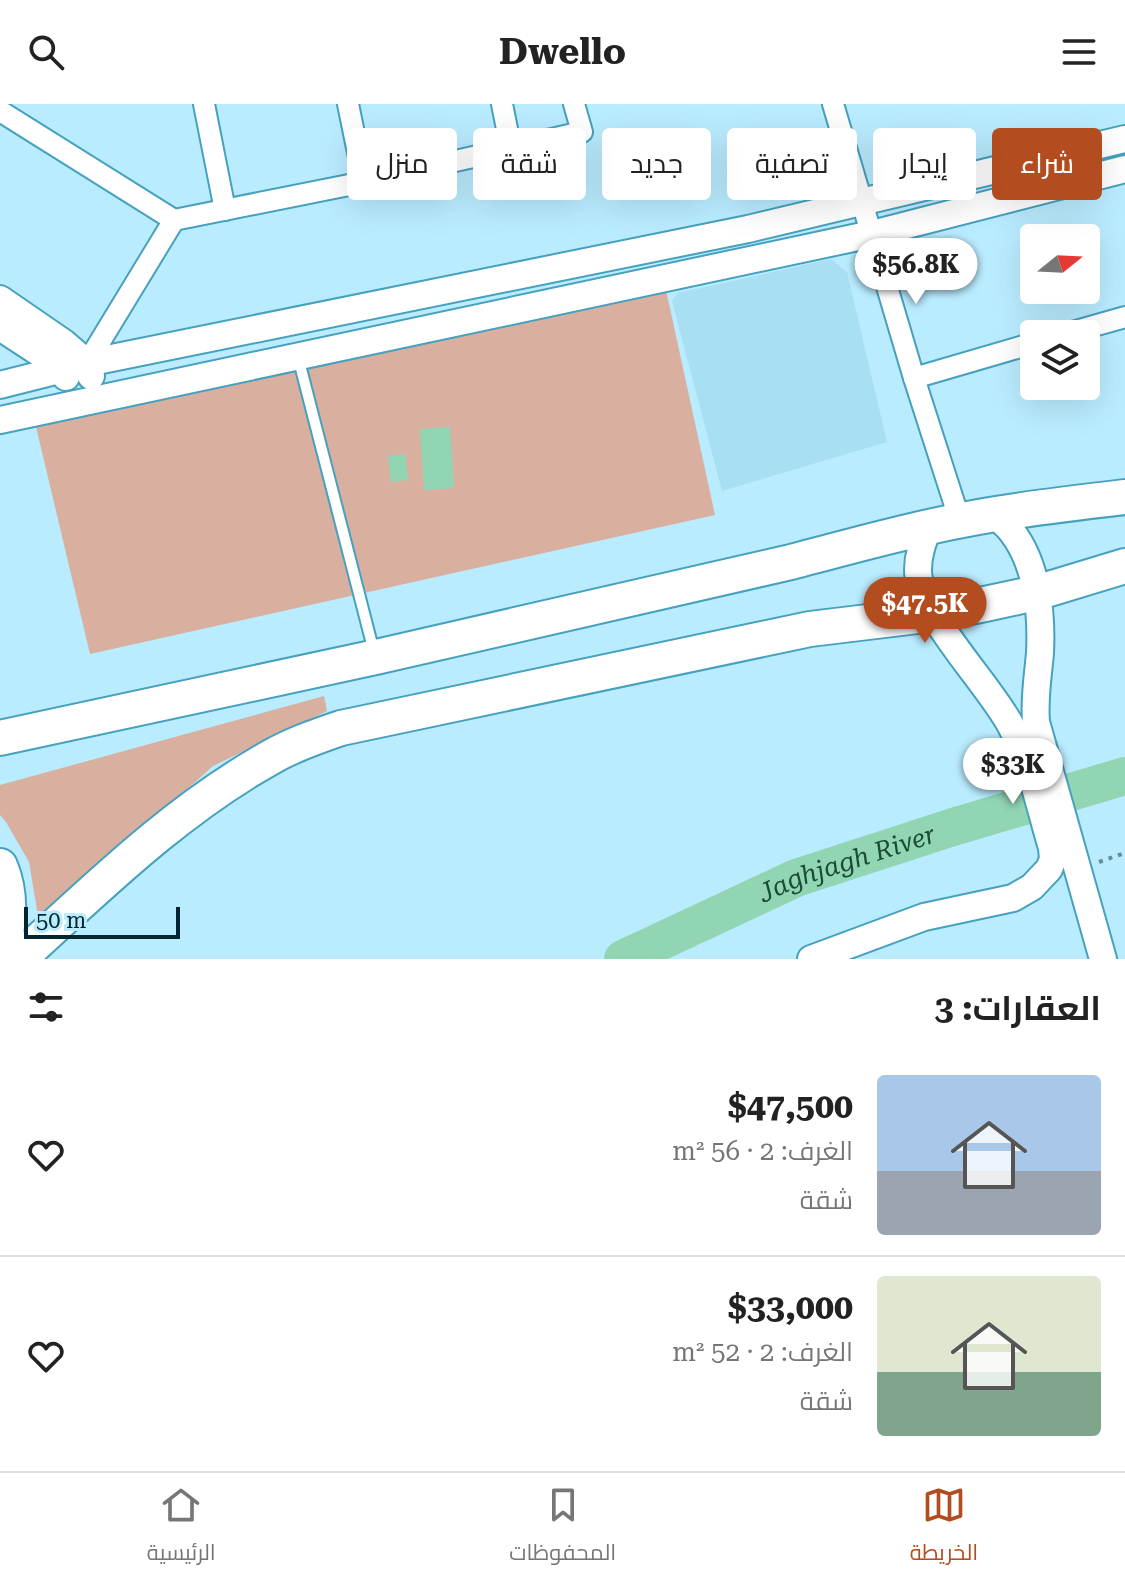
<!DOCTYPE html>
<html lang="ar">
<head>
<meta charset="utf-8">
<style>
  body { margin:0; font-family:"Roboto Serif",Cairo,serif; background:#f6f6f6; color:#222; direction:rtl; height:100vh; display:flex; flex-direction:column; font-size:30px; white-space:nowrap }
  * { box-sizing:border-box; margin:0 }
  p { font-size:26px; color:#767676 }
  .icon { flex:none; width:44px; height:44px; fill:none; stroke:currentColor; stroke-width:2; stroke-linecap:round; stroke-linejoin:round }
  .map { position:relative; height:855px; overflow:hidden; direction:ltr }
  .sheet { display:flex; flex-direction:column; background:#fff; flex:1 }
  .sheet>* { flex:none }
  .banner { position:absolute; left:24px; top:24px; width:1078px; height:72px; direction:rtl; display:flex; gap:16px }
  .needle { width:52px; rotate:72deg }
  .tools { position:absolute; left:1020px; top:120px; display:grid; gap:16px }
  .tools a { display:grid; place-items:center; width:80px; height:80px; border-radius:8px; background:#fff; box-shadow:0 8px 32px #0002; font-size:40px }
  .scale { position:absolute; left:24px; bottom:20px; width:156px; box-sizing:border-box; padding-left:8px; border:4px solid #002631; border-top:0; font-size:22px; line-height:28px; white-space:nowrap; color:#002631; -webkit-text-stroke:6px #baecff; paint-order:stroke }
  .price { position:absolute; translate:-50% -68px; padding:0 18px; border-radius:28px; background:#fff; color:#222; font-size:26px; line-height:52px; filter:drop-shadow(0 2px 4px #0008) }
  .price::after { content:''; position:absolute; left:50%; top:48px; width:24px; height:18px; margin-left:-12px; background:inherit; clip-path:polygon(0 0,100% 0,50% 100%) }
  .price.selected { background:#b34d20; color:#fff }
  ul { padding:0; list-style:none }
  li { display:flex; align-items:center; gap:24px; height:200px; padding:0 24px }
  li+li { border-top:2px solid #e0e0e0 }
  li span { display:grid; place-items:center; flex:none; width:224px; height:160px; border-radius:8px; color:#555 }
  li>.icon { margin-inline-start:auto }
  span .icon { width:96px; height:96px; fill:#fffc; stroke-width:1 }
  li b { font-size:34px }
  h2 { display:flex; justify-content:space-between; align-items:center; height:96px; padding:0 24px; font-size:34px }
  .pill { padding:0 28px; border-radius:8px; background:#fff; box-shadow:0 8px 32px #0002; font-size:28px; line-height:72px }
  .pill.selected { background:#b34d20; color:#fff }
  header { display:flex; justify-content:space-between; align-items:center; height:104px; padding:0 24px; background:#fff; font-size:36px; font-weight:700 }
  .menu { display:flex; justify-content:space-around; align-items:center; height:112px; border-top:2px solid #e0e0e0; background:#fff; font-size:22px; color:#767676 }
  .menu a { display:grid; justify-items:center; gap:4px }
  .menu .selected { color:#b34d20 }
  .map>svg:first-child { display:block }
  .built { fill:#a8dff3 }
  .green { fill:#d9af9f }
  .water { fill:#91d5b3 }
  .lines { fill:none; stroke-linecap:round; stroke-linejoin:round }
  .river { stroke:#91d5b3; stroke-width:38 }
  .service-casing { stroke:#46a1be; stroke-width:14 }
  .minor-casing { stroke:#46a1be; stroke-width:24 }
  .tertiary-casing { stroke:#46a1be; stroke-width:30 }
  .trunk-casing { stroke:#46a1be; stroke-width:38 }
  .path { stroke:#618d9c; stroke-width:4; stroke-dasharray:4 6; stroke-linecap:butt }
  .service { stroke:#fff; stroke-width:10 }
  .minor { stroke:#fff; stroke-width:20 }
  .tertiary { stroke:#fff; stroke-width:26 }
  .trunk { stroke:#fff; stroke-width:34 }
  .labels { text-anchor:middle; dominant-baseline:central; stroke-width:6; stroke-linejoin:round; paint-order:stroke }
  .water-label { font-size:26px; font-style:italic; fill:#184d36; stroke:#baecff }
</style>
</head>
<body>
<header><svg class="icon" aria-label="menu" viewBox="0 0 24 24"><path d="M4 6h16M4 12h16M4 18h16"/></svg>Dwello<svg class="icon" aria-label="search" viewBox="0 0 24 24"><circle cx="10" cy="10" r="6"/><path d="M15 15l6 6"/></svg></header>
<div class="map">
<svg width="1125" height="855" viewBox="0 0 1125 855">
  <rect width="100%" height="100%" fill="#baecff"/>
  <path class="built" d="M 831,155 L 847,168 L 887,338 L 722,387 L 672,197 L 678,189 Z"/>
  <g class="green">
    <path d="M 666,186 L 715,411 L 90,550 L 36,323 Z"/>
    <path d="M 324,592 L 327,607 L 213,662 L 39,818 L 29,758 L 6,718 L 0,711 L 0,681 Z"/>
  </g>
  <g class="water">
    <path d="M 450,323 L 454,384 L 424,386 L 420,325 Z"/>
    <path d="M 405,350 L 408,376 L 391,378 L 388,352 Z"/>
  </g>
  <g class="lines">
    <path class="river" id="s1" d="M 623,855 L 796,774 L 953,723 L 1125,672"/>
    <g class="service-casing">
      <path id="service" d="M 298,253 L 374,548"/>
    </g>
    <g class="minor-casing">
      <g id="minor">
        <path d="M 204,0 L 225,106"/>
        <path d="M 348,0 L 364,78"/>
        <path d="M 502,0 L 511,45"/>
        <path d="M 833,0 L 914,274 L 960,417"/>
        <path d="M 0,7 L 174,116"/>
        <path d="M 1065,230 L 1125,213"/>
        <path d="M 87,259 L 174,116 L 364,78 L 582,28 L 574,0"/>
        <path d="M 914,274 L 1034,239"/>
      </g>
    </g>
    <g class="tertiary-casing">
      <g id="tertiary">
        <path d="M 0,195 L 64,239 L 87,259 L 91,272"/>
        <path d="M 0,223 L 64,265 L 66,273"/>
        <path d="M 0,281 L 87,259 L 748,125 L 1125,35"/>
        <path d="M 0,316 L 872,130 L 1125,65"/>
        <path d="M 994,410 C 1000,416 1007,421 1012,428 C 1037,460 1042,509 1040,549 C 1038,572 1034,594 1036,618 L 1103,855"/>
        <path d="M 811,855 L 924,813 L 1013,794 L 1032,783 L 1049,765 L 1053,755 L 1052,744 C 1040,704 1031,659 1011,622 C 990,581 918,510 918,466 C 918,450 923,438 928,424"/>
      </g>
    </g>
    <g class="trunk-casing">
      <g id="trunk">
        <path d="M 0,634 L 376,553 L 791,458 C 859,440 927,421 996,410 C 1039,403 1082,398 1125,393"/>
        <path d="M 0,762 C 13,792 9,825 0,855"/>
        <path d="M 19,855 C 99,782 177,705 273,652 C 294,640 318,632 341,624 L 810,525 L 934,510 L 985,500 L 1036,489 L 1125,462"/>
      </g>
    </g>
    <path class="path" d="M 1099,758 L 1125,749"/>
    <use href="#service" class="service"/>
    <use href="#minor" class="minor"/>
    <use href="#tertiary" class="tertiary"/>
    <use href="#trunk" class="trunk"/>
  </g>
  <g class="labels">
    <g class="water-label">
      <text stroke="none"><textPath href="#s1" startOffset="244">Jaghjagh River</textPath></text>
    </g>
  </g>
</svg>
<div class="tools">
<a><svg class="needle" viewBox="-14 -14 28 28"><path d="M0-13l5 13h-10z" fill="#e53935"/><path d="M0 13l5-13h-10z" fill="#767676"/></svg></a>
<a><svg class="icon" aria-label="layers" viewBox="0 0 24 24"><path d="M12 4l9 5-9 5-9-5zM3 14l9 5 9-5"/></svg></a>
</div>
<div class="scale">50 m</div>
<b class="price" style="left:916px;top:202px">$56.8K</b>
<b class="price selected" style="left:925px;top:541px">$47.5K</b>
<b class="price" style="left:1013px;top:702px">$33K</b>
<div class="banner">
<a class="pill selected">شراء</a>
<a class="pill">إيجار</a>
<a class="pill">تصفية</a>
<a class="pill">جديد</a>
<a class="pill">شقة</a>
<a class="pill">منزل</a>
</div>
</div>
<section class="sheet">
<h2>العقارات: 3<svg class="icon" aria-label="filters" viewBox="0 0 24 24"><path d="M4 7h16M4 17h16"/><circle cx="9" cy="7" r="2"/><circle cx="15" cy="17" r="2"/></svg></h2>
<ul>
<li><span style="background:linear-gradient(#a9c7e8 60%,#9aa5b1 0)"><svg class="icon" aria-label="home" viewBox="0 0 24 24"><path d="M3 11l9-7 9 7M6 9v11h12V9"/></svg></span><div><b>$47,500</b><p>الغرف: 2 · 56 m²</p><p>شقة</p></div><svg class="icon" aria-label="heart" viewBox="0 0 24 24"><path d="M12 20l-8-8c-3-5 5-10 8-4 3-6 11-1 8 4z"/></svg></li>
<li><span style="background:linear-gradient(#dfe7d0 60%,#7fa58c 0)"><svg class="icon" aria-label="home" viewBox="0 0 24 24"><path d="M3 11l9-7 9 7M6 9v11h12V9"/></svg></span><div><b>$33,000</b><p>الغرف: 2 · 52 m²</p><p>شقة</p></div><svg class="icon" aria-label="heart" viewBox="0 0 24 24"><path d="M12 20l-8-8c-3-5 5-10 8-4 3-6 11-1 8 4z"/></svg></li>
</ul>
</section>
<nav class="menu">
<a class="selected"><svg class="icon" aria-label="map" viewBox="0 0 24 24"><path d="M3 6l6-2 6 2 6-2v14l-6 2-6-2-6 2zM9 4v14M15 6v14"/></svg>الخريطة</a>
<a><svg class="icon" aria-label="saved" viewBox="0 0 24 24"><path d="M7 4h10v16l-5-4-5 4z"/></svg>المحفوظات</a>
<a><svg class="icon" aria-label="home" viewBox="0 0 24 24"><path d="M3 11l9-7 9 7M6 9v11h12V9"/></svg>الرئيسية</a>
</nav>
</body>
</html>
